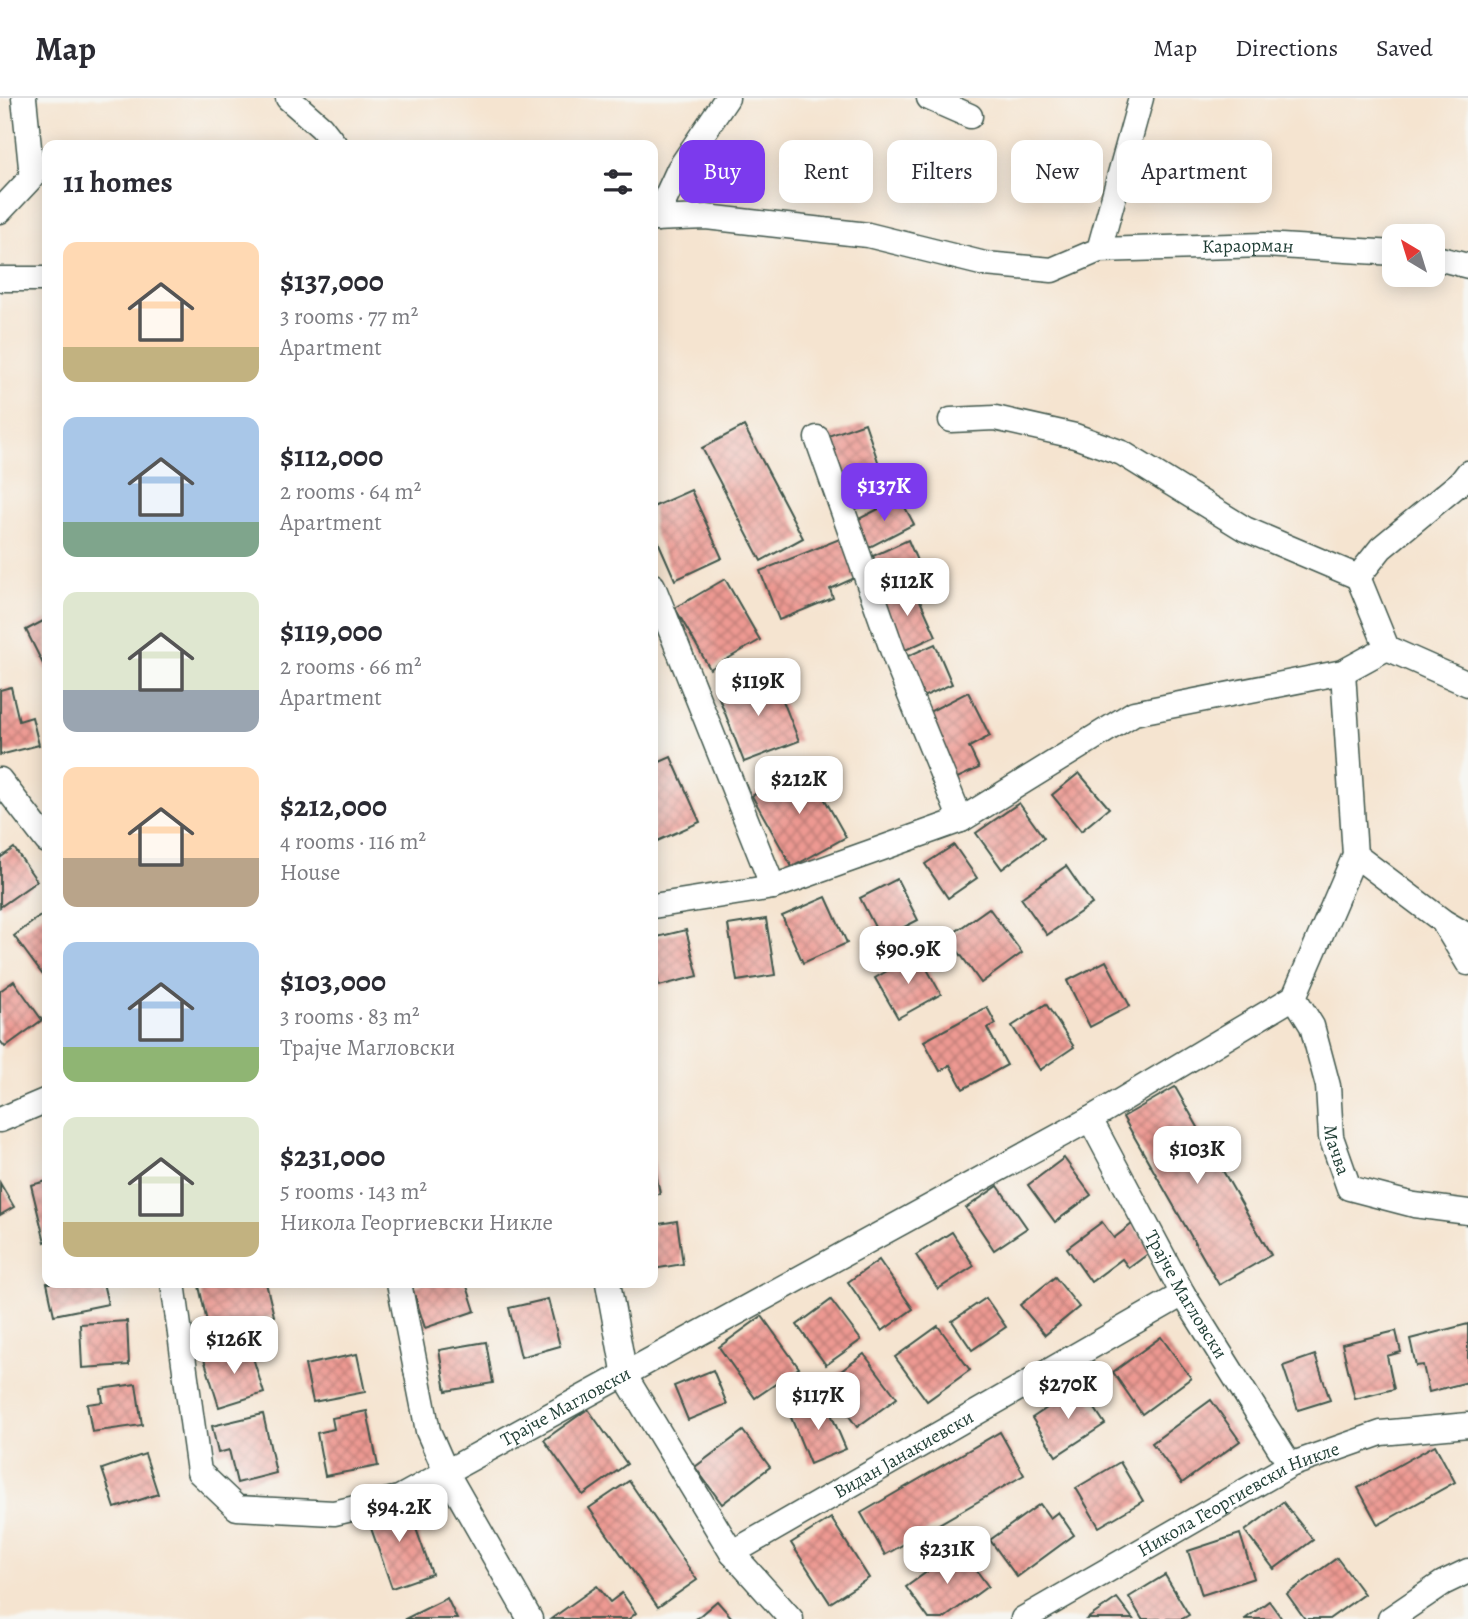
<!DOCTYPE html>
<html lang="en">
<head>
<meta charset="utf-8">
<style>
  body { margin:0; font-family:Alegreya,serif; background:#f7f7f7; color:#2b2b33; height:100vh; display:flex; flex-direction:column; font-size:26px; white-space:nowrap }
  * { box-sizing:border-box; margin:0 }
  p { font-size:23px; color:#7c7c81 }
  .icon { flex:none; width:38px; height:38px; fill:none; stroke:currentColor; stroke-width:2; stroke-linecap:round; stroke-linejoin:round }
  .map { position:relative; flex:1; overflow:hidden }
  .panel { position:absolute; left:42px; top:42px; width:616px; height:1148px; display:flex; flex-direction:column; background:#fff; border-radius:14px; box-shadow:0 4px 18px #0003 }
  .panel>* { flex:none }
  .hud { position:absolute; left:679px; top:42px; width:665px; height:63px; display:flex; gap:14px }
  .needle { width:46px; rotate:322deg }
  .controls { position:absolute; left:1382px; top:126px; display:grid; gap:14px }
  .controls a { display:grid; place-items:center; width:63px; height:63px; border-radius:14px; background:#fff; box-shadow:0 4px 18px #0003; font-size:35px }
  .price { position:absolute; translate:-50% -60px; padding:0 16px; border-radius:14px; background:#fff; color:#222; font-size:23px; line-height:46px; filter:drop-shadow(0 2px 4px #0008) }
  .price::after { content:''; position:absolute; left:50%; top:42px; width:21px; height:16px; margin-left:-10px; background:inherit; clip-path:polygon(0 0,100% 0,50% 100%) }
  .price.active { background:#7c3aed; color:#fff }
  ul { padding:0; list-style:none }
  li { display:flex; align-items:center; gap:21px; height:175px; padding:0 21px }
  li span { display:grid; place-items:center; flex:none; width:196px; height:140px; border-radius:14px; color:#555 }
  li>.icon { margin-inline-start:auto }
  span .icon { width:84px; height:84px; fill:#fffc; stroke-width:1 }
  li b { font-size:30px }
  h2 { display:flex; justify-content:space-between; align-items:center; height:84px; padding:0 21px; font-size:30px }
  .pill { padding:0 24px; border-radius:14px; background:#fff; box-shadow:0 4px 18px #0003; font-size:24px; line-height:63px }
  .pill.active { background:#7c3aed; color:#fff }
  header { display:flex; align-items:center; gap:42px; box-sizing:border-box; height:98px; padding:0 35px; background:#fff; border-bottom:2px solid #e1e1e2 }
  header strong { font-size:33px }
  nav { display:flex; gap:38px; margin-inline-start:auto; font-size:24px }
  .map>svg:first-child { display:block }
  .building { fill:url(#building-cross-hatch) }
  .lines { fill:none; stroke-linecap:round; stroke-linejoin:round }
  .street-casing { stroke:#3f564b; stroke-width:27 }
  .street { stroke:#fff; stroke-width:24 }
  .labels { text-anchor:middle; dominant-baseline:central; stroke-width:6; stroke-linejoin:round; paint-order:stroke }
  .street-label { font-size:19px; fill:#1f3d34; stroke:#f6f6f2 }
</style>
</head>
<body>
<header>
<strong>Map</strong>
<nav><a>Map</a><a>Directions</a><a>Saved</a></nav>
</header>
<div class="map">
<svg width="1468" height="1521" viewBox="0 0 1468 1521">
  <defs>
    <pattern id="building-cross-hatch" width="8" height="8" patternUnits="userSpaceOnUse" patternTransform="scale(1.75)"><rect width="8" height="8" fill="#ed9992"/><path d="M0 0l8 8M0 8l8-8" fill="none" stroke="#bf7e78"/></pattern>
  </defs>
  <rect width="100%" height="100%" fill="#f6f6f2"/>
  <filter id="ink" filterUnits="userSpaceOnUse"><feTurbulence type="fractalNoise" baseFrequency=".0143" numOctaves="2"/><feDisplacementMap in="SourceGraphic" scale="14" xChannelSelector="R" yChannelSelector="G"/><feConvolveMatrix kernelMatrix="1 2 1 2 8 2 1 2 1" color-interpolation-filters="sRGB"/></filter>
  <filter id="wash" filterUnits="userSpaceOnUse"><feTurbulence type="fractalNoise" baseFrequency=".00686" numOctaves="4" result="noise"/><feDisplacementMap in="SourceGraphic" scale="28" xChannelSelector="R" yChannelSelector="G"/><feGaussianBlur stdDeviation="1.57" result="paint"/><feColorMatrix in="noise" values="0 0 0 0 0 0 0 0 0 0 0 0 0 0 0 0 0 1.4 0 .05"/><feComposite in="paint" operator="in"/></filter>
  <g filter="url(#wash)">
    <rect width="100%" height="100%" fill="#f5e4d0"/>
    <g id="blocks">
      <g class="building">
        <path d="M 865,325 L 890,399 L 853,412 L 828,338 Z"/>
        <path d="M 744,328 L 803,440 L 761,463 L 702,350 Z"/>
        <path d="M 691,392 L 722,460 L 675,482 L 653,432 L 653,409 Z"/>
        <path d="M 900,400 L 914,426 L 868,450 L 855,423 Z"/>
        <path d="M 842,440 L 857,479 L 830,491 L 833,500 L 779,522 L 760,473 Z"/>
        <path d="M 908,442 L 921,472 L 886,488 L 873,458 Z"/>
        <path d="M 725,481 L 760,542 L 710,571 L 675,510 Z"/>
        <path d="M 913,487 L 936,538 L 901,554 L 878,503 Z"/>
        <path d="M 47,521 L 47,574 L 26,532 Z"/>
        <path d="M 935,546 L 952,586 L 916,602 L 899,562 Z"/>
        <path d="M 772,575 L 799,643 L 744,664 L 718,597 Z"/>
        <path d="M 11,589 L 19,623 L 32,619 L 39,647 L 0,657 L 0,592 Z"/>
        <path d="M 968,594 L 990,638 L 969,649 L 979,670 L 953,682 L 921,618 Z"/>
        <path d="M 671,659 L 700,724 L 653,745 L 653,667 Z"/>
        <path d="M 806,668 L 846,739 L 792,769 L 752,698 Z"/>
        <path d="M 1079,675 L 1109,710 L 1081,733 L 1052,697 Z"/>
        <path d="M 1019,705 L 1044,740 L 1002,771 L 976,735 Z"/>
        <path d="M 954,747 L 977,780 L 948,800 L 925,766 Z"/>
        <path d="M 14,750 L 37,783 L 0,809 L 0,760 Z"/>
        <path d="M 1066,768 L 1092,806 L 1047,837 L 1021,800 Z"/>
        <path d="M 897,781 L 918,822 L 881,841 L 860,800 Z"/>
        <path d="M 826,799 L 847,845 L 803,865 L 782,818 Z"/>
        <path d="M 989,810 L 1022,855 L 981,885 L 948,839 Z"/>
        <path d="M 47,813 L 47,873 L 42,876 L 14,838 Z"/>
        <path d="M 766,821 L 775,877 L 737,883 L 728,827 Z"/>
        <path d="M 686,832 L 698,878 L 659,888 L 653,865 L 653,840 Z"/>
        <path d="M 918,855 L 941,896 L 898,920 L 875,880 Z"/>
        <path d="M 1106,863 L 1130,908 L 1090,929 L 1067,883 Z"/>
        <path d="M 14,883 L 42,922 L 5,949 L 0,943 L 0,893 Z"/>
        <path d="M 1046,906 L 1074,949 L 1040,972 L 1012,928 Z"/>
        <path d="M 987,909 L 996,926 L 987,930 L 1007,967 L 963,991 L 950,967 L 940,973 L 924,943 Z"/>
        <path d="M 1175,989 L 1271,1157 L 1219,1187 L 1123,1019 Z"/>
        <path d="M 653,1058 L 660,1096 L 653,1097 Z"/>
        <path d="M 1064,1060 L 1091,1097 L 1055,1124 L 1028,1087 Z"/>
        <path d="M 47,1083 L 47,1143 L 45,1144 L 31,1087 Z"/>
        <path d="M 0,1085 L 14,1109 L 0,1117 Z"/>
        <path d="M 998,1088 L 1027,1130 L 994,1152 L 966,1110 Z"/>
        <path d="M 677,1123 L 683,1166 L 653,1171 L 653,1127 Z"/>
        <path d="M 1102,1124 L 1114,1140 L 1132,1126 L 1152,1153 L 1129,1170 L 1122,1161 L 1091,1184 L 1067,1150 Z"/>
        <path d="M 952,1134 L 974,1168 L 938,1191 L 916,1157 Z"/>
        <path d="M 879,1162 L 913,1211 L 882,1233 L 848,1184 Z"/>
        <path d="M 1055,1179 L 1079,1209 L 1045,1237 L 1020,1207 Z"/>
        <path d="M 47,1185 L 103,1185 L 108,1206 L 54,1217 Z"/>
        <path d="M 213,1185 L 266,1185 L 274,1218 L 209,1233 L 199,1188 Z"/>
        <path d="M 424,1185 L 466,1185 L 475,1213 L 425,1230 L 412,1189 Z"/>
        <path d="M 986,1200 L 1006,1229 L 972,1252 L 952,1223 Z"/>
        <path d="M 548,1201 L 560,1248 L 521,1259 L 509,1210 Z"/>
        <path d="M 831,1202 L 861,1242 L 826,1267 L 797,1227 Z"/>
        <path d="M 762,1218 L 799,1270 L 755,1300 L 719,1249 Z"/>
        <path d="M 127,1223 L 129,1267 L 82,1270 L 80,1226 Z"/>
        <path d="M 1468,1226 L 1468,1284 L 1429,1294 L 1423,1267 L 1416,1268 L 1410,1241 Z"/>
        <path d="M 938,1228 L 970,1272 L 927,1303 L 895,1259 Z"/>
        <path d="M 1396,1233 L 1401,1254 L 1387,1258 L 1394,1291 L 1355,1301 L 1342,1246 Z"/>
        <path d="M 1161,1239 L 1191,1280 L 1142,1316 L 1113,1274 Z"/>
        <path d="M 486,1244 L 493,1285 L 446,1293 L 439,1252 Z"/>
        <path d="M 249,1247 L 264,1295 L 219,1309 L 204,1261 Z"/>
        <path d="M 357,1256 L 365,1294 L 313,1304 L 305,1267 Z"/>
        <path d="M 864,1256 L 897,1300 L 857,1329 L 825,1285 Z"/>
        <path d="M 1315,1257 L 1330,1302 L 1298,1312 L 1283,1268 Z"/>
        <path d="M 713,1272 L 727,1306 L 688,1322 L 674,1288 Z"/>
        <path d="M 136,1286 L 142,1327 L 92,1334 L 87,1306 L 103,1304 L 101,1291 Z"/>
        <path d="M 1080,1288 L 1105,1326 L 1056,1358 L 1032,1320 Z"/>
        <path d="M 825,1302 L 846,1351 L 810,1366 L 790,1317 Z"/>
        <path d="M 1211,1302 L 1240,1343 L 1182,1385 L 1152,1345 Z"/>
        <path d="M 588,1311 L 627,1366 L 583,1397 L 544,1342 Z"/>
        <path d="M 367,1313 L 378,1368 L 325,1378 L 317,1335 L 334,1331 L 332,1320 Z"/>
        <path d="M 263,1316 L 276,1375 L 237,1385 L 229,1352 L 218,1355 L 212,1328 Z"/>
        <path d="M 743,1333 L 770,1369 L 722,1406 L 695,1369 Z"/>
        <path d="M 1000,1334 L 1024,1377 L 885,1457 L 861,1415 Z"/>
        <path d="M 1435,1347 L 1455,1384 L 1378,1427 L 1358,1390 Z"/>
        <path d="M 145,1356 L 158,1396 L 115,1410 L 102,1371 Z"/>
        <path d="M 1120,1364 L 1143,1403 L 1099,1429 L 1076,1390 Z"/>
        <path d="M 629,1383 L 697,1482 L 658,1509 L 589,1410 Z"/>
        <path d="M 406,1402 L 432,1476 L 392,1490 L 366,1416 Z"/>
        <path d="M 1283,1404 L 1313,1442 L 1274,1471 L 1245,1433 Z"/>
        <path d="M 1040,1406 L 1050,1420 L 1058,1414 L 1074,1437 L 1017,1479 L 990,1442 Z"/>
        <path d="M 831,1420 L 869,1480 L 830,1505 L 791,1445 Z"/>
        <path d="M 1240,1436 L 1254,1480 L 1202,1497 L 1188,1453 Z"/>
        <path d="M 960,1450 L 988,1488 L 943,1521 L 929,1521 L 906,1489 Z"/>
        <path d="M 1337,1460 L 1364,1496 L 1329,1521 L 1305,1521 L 1287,1496 Z"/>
        <path d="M 1165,1477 L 1189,1517 L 1182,1521 L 1142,1521 L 1129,1499 Z"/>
        <path d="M 597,1488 L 610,1504 L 622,1495 L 636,1515 L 629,1521 L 551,1521 Z"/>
        <path d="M 447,1500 L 457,1521 L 405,1521 Z"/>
        <path d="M 1117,1500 L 1133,1521 L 1087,1521 Z"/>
        <path d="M 717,1503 L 733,1521 L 696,1521 Z"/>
        <path d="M 1269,1503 L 1282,1521 L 1245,1521 Z"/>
      </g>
    </g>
  </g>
  <g filter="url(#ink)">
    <use href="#blocks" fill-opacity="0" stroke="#3f564b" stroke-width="2"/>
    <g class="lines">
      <g class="street-casing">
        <g id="street">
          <path d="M 288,0 L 321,29 L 335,47"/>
          <path d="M 929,0 L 970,18"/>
          <path d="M 0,113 L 32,79 L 24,0"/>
          <path d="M 653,121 L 706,119 L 868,137 L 985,166 L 1052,172 L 1099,152 L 1141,0"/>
          <path d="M 656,121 L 679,71 L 727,0"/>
          <path id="s1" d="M 1099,152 L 1264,147 L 1395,155"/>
          <path d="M 1433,159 L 1468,168"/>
          <path d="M 0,181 L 47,181"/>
          <path d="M 951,322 L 995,320 L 1075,338 L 1122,355 L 1245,431 L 1358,479 L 1381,450 L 1461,384 L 1468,375"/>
          <path d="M 817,340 L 898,568 L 961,722"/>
          <path d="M 653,488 L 773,789"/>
          <path d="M 1387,550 L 1468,586"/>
          <path d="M 1343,574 L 1355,757 L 1444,824 L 1468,838"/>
          <path d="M 0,682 L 47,743"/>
          <path d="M 653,808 L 773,789 L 961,722 L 1134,615 L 1343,574 L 1387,550 L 1358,479"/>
          <path d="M 1445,827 L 1468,865"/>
          <path id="s2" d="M 1294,899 L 1312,928 L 1328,988 L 1331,1039 L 1349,1090 L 1414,1107 L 1468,1114"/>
          <path id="s3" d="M 1090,1021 L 1183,1196 L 1290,1367"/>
          <path d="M 0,1022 L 47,1002"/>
          <path id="s4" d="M 173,1185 L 199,1374 L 237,1410 L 334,1415 L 399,1400 L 1090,1021 L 1294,899 L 1355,757"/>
          <path d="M 399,1185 L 428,1333 L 446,1374 L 530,1521"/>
          <path d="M 608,1185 L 625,1278 L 732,1455 L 791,1521"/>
          <path id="s5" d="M 732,1455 L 1183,1196"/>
          <path id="s6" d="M 1023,1521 L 1290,1367 L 1381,1335 L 1468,1327"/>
          <path d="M 1390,1521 L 1443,1485 L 1468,1473"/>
        </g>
      </g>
      <use href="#street" class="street"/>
    </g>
  </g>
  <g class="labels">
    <g class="street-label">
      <text stroke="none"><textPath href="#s1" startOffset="149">Караорман</textPath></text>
      <text stroke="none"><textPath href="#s2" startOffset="161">Мачва</textPath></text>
      <text stroke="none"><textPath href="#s3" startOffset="200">Трајче Магловски</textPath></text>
      <text stroke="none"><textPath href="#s4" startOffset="597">Трајче Магловски</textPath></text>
      <text stroke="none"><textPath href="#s5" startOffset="198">Видан Јанакиевски</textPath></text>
      <text stroke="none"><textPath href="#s6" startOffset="247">Никола Георгиевски Никле</textPath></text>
    </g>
  </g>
</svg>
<div class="controls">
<a><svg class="needle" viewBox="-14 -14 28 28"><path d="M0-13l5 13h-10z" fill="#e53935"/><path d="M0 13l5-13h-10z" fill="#7c7c81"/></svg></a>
</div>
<b class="price active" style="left:884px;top:425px">$137K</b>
<b class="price" style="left:907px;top:520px">$112K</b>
<b class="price" style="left:758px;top:620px">$119K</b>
<b class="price" style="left:799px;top:718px">$212K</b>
<b class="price" style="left:908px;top:888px">$90.9K</b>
<b class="price" style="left:1197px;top:1088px">$103K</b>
<b class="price" style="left:234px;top:1278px">$126K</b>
<b class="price" style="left:1068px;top:1323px">$270K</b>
<b class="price" style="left:818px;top:1334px">$117K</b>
<b class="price" style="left:399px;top:1446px">$94.2K</b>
<b class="price" style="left:947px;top:1488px">$231K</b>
<div class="hud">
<a class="pill active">Buy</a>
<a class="pill">Rent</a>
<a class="pill">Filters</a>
<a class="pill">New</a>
<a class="pill">Apartment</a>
</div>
<section class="panel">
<h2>11 homes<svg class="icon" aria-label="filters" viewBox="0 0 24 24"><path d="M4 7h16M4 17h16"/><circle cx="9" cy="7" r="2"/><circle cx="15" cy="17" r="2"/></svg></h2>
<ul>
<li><span style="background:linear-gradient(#ffd9b3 75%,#c2b280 0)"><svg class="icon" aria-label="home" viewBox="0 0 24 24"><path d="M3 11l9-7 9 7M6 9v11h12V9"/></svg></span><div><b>$137,000</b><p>3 rooms · 77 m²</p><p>Apartment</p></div></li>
<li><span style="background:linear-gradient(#a9c7e8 75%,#7fa58c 0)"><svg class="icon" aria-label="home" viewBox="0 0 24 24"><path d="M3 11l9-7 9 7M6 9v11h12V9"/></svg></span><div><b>$112,000</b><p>2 rooms · 64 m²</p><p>Apartment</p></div></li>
<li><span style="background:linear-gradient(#dfe7d0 70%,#9aa5b1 0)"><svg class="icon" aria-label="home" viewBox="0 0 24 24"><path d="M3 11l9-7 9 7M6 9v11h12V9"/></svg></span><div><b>$119,000</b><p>2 rooms · 66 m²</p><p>Apartment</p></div></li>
<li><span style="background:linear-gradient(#ffd9b3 65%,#b9a48a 0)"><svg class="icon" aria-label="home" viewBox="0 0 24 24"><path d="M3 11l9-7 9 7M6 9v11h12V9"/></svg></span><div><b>$212,000</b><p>4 rooms · 116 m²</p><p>House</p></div></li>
<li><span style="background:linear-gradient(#a9c7e8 75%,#8fb573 0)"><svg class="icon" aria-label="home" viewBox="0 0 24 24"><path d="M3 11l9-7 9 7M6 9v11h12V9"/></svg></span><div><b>$103,000</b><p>3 rooms · 83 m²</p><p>Трајче Магловски</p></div></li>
<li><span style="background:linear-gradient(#dfe7d0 75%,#c2b280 0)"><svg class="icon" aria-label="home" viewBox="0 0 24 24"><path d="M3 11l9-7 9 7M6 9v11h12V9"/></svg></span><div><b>$231,000</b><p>5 rooms · 143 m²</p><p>Никола Георгиевски Никле</p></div></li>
</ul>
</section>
</div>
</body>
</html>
